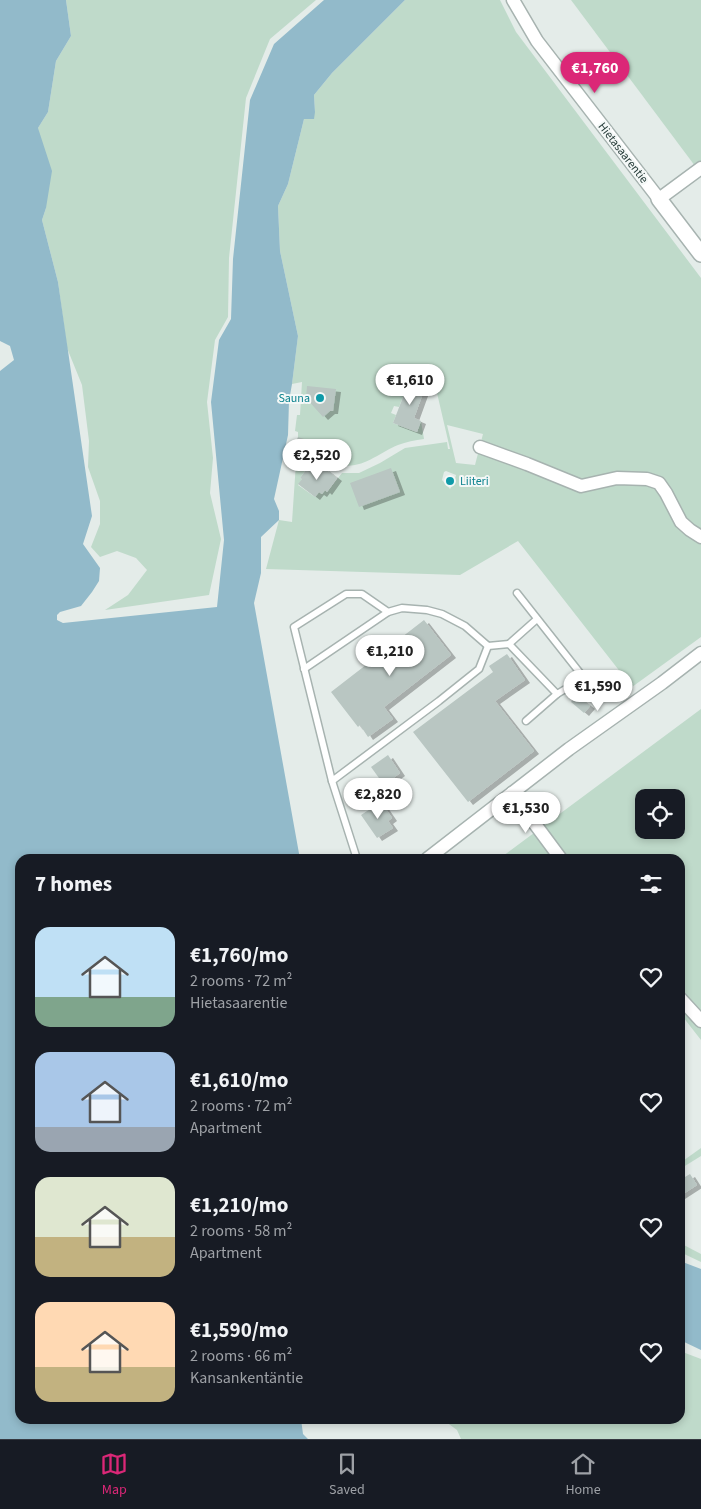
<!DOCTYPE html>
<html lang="en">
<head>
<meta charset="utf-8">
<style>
  body { margin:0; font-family:"Source Sans 3",sans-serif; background:#20242c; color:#f1f3f6; height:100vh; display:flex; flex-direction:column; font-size:19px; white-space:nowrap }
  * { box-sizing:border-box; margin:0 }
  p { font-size:16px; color:#9ea1a6 }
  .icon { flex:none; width:28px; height:28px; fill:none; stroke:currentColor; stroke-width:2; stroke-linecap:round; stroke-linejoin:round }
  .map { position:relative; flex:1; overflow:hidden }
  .side { position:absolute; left:15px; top:854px; width:670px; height:570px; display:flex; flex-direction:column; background:#171b24; border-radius:15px; box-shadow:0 2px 8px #0003 }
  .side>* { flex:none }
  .buttons { position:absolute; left:635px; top:789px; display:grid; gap:10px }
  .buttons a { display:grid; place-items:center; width:50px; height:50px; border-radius:10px; background:#171b24; box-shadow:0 2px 8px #0003; font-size:25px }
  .price { position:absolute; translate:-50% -42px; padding:0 11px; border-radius:18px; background:#fff; color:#222; font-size:16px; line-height:32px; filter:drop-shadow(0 1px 2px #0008) }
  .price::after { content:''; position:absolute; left:50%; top:30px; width:15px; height:11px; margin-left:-8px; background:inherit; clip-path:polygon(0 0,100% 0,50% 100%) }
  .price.current { background:#db2777; color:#fff }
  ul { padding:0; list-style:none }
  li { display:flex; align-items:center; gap:15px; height:125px; padding:0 20px }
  li span { display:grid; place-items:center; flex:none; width:140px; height:100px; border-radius:15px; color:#555 }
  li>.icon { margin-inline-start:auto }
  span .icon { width:60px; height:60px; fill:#fffc; stroke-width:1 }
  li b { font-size:21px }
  h2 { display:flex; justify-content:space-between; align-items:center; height:60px; padding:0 20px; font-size:21px }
  .tabs { display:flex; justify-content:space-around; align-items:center; height:70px; border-top:1px solid #363941; background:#171b24; font-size:14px; color:#9ea1a6 }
  .tabs a { display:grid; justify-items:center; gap:2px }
  .tabs .current { color:#db2777 }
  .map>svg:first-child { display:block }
  .green { fill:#bfdaca; fill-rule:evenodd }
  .water { fill:#92baca }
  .building { fill:#b9c6c2; filter:url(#shadow) }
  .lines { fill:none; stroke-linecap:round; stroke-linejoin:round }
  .service-casing { stroke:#a7b3b0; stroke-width:9 }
  .minor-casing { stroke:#a7b3b0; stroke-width:15 }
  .tertiary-casing { stroke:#a7b3b0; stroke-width:18 }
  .service { stroke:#fff; stroke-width:6 }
  .minor { stroke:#fff; stroke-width:12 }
  .tertiary { stroke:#fff; stroke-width:15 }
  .culture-dot { fill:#0f9aa8; stroke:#f4f8f7; stroke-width:2 }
  .labels { text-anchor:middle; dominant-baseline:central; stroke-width:4; stroke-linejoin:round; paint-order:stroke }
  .street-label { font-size:12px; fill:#253b38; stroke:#f4f8f7 }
  .culture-label { font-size:12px; fill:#0d838f; stroke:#f4f8f7; text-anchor:end }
</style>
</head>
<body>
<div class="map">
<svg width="701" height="1439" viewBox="0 0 701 1439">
  <defs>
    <filter id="shadow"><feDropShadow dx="5" dy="3" stdDeviation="0" flood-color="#0004"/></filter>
  </defs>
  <rect width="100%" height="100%" fill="#e4ece9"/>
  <g class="green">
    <path d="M 66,0 L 316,0 L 270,39 L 246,98 L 229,258 L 228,317 L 215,340 L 207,402 L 213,458 L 210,493 L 221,539 L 209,595 L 105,610 L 128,595 L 147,570 L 136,558 L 117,551 L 100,557 L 91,547 L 100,524 L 100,501 L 88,467 L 89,441 L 82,385 L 67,348 L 58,282 L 42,220 L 46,208 L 38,128 L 48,112 L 56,61 L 71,36 Z"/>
    <path d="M 405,0 L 500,0 L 516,32 L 701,278 L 701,637 L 632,687 L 518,541 L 460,575 L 266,569 L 279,520 L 292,522 L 297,448 L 295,447 L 298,437 L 298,432 L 295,431 L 297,415 L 300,415 L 302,382 L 292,384 L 298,336 L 280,251 L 278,206 L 288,184 L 304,119 L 315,112 L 314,95 L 332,73 ZM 429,378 L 434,380 L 450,449 L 448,449 L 447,442 L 405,448 L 380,463 L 359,473 L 342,473 L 327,492 L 325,490 L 322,494 L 319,492 L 315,497 L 298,485 L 302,479 L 300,478 L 311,463 L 322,471 L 324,468 C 317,462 316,456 310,449 L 317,444 C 321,448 324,455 329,459 C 354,477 376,454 398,445 C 406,442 415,440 424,439 L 421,421 L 417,432 L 393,423 L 396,415 L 391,413 L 394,406 L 399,407 L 410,379 L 416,381 L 418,379 L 421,380 L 420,383 L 426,385 ZM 447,425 L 483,434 L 475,465 L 456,463 ZM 446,471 L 456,475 L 454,483 L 450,489 L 442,480 L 444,472 Z"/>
    <path d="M 571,0 L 701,0 L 701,174 Z"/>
    <path d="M 701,709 L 701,1040 L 683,1017 L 680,1019 L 680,859 L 499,859 ZM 644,798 L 676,798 L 676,830 L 644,830 Z"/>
    <path d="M 701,1148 L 701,1156 L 680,1169 L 680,1163 Z"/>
    <path d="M 680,1243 L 701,1254 L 701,1262 L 680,1252 Z"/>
    <path d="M 680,1351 L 701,1359 L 701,1439 L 461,1439 L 457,1430 L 442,1419 L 680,1419 Z"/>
  </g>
  <g class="water">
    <path d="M 0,0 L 66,0 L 71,36 L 56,61 L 48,112 L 38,128 L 52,171 L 46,208 L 42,220 L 58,282 L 92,516 L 83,544 L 100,568 L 99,581 L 92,592 L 81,606 L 60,612 L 57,615 L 57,620 L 63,623 L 217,607 L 224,540 L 211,402 L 219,340 L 231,319 L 233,259 L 250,100 L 274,44 L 324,0 L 405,0 L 332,73 L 314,95 L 315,112 L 314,119 L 304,119 L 288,184 L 278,206 L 280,251 L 298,336 L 292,384 L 289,401 L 288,435 L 274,499 L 279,511 L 279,520 L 261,537 L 261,573 L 254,603 L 300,859 L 20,859 L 20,1419 L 301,1419 L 303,1434 L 308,1439 L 0,1439 L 0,371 L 14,360 L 10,346 L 0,341 Z"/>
    <path d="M 680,1261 L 701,1269 L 701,1350 L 680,1340 Z"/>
  </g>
  <g class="building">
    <path d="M 410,379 L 426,385 L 414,418 L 421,421 L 417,432 L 393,423 Z"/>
    <path d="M 307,386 L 336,389 L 333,411 L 330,411 L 323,417 L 306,398 Z"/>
    <path d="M 298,437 L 310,441 L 306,451 L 295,447 Z"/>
    <path d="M 312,462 L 317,478 L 324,468 L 337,478 L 327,492 L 325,490 L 322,494 L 319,492 L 315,497 L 298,484 L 302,479 L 300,478 Z"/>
    <path d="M 391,468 L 400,492 L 359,507 L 350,483 Z"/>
    <path d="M 424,620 L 451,655 L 384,707 L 393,719 L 368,737 L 360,725 L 358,727 L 331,692 Z"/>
    <path d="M 507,654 L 525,680 L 495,701 L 534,751 L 468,802 L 413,732 L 493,672 L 489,666 Z"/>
    <path d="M 576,695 L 590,706 L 584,713 L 571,702 Z"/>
    <path d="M 388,755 L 400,773 L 384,785 L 371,767 Z"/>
    <path d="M 381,802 L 392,818 L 388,821 L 393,828 L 377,838 L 361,815 Z"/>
    <path d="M 690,1174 L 697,1185 L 680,1196 L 680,1180 Z"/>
  </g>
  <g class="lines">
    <g class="service-casing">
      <g id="service">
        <path d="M 509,644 L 537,619"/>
        <path d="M 304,669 L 388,612 L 402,608 L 427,610 L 442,614 L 465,626 L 488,646 L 509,644 L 557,694 L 584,678 L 517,593"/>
        <path d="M 526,721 L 557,694"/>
        <path d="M 332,781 L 439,701 L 479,669 L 488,646"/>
        <path d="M 357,859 L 332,781 L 294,627 L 346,594 L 362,594 L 388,612"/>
      </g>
    </g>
    <g class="minor-casing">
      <g id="minor">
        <path d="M 513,0 L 537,41 L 659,199 L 701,168"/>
        <path d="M 480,447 L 527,464 L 581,486 L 617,478 L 647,479 L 659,483 L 666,493 L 681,522 L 690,530 L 701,537"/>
        <path d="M 512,793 L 561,859"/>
        <path d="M 427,859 L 569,749 L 662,683 L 701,653"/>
        <path d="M 680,998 L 701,1021"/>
      </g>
    </g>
    <g class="tertiary-casing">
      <path id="tertiary" d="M 659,199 L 701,254"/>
    </g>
    <use href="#service" class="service"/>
    <use href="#minor" class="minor"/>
    <use href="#tertiary" class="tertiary"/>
  </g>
  <g class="culture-dot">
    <circle cx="320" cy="398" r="5"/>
    <circle cx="450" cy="481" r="5"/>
  </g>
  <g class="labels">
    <g class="street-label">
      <text transform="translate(623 153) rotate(52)">Hietasaarentie</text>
    </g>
    <g class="culture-label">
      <text x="310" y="398">Sauna</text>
      <text x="460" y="481" text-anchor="start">Liiteri</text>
    </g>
  </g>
</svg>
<div class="buttons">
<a><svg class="icon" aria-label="locate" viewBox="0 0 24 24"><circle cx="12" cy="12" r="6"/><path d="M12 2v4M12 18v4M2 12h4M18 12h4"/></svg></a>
</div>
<b class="price current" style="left:595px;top:94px">€1,760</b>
<b class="price" style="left:410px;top:406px">€1,610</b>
<b class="price" style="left:317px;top:481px">€2,520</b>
<b class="price" style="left:390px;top:677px">€1,210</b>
<b class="price" style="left:598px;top:712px">€1,590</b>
<b class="price" style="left:378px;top:820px">€2,820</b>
<b class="price" style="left:526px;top:834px">€1,530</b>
<section class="side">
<h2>7 homes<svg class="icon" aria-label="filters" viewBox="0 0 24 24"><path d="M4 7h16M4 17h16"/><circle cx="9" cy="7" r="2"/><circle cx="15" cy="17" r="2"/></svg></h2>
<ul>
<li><span style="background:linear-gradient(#bfe0f5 70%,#7fa58c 0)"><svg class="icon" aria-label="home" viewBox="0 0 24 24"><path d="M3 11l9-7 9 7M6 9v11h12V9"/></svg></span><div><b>€1,760/mo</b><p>2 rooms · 72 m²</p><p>Hietasaarentie</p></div><svg class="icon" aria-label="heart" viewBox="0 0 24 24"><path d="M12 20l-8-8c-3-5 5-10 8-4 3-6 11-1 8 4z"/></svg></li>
<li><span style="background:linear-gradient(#a9c7e8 75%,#9aa5b1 0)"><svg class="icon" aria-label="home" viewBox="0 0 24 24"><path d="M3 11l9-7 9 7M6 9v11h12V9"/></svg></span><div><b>€1,610/mo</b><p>2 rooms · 72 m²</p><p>Apartment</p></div><svg class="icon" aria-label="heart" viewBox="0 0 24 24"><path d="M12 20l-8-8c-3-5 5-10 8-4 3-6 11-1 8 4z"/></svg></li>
<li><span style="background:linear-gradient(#dfe7d0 60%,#c2b280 0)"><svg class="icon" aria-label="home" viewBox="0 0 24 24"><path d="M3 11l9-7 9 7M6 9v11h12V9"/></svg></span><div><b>€1,210/mo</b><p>2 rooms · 58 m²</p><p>Apartment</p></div><svg class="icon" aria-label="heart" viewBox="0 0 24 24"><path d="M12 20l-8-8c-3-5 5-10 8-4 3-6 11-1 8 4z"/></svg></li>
<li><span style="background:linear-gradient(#ffd9b3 65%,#c2b280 0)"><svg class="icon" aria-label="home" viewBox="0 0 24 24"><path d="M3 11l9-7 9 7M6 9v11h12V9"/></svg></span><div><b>€1,590/mo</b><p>2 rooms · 66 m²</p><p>Kansankentäntie</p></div><svg class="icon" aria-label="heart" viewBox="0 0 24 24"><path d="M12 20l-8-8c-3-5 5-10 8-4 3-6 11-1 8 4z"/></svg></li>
</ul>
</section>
</div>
<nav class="tabs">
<a class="current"><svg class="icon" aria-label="map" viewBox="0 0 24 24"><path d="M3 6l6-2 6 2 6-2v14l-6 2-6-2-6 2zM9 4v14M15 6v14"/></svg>Map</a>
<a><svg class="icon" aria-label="saved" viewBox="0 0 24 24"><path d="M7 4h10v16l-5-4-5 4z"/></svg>Saved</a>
<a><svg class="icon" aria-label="home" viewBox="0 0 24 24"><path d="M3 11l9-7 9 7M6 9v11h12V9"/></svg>Home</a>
</nav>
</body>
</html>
